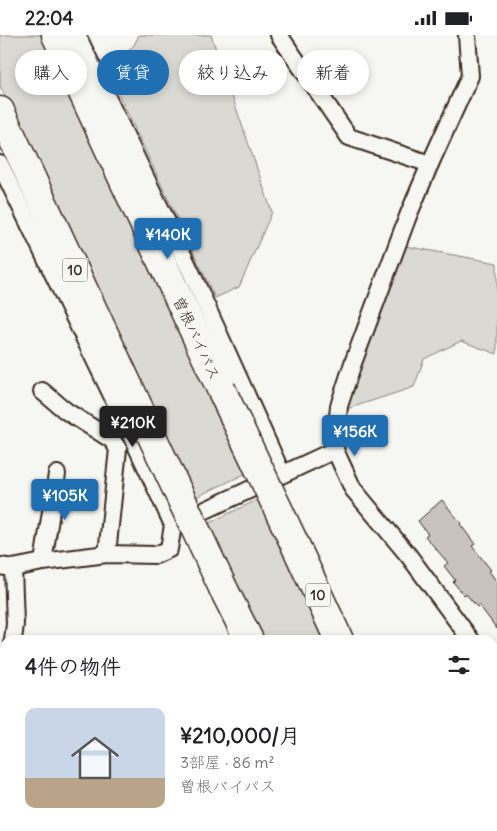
<!DOCTYPE html>
<html lang="ja">
<head>
<meta charset="utf-8">
<style>
  body { margin:0; font-family:Delius,"Klee One",sans-serif; background:#f2f2f2; color:#202124; height:100vh; display:flex; flex-direction:column; font-size:19px; white-space:nowrap }
  * { box-sizing:border-box; margin:0 }
  p { font-size:16px; color:#757577 }
  .icon { flex:none; width:28px; height:28px; fill:none; stroke:currentColor; stroke-width:2; stroke-linecap:round; stroke-linejoin:round }
  .map { position:relative; flex:1; overflow:hidden }
  .drawer { position:absolute; left:0px; top:600px; width:498px; height:196px; display:flex; flex-direction:column; background:#fff; border-radius:15px 15px 0 0; box-shadow:0 2px 8px #0003 }
  .drawer>* { flex:none }
  .guide { position:absolute; left:15px; top:15px; width:468px; height:45px; display:flex; gap:10px }
  .price { position:absolute; translate:-50% -42px; padding:0 11px; border-radius:5px; background:#1f6fb2; color:#fff; font-size:16px; line-height:32px; filter:drop-shadow(0 1px 2px #0008) }
  .price::after { content:''; position:absolute; left:50%; top:30px; width:15px; height:11px; margin-left:-8px; background:inherit; clip-path:polygon(0 0,100% 0,50% 100%) }
  .price.active { background:#222; color:#fff }
  ul { padding:0; list-style:none }
  li { display:flex; align-items:center; gap:15px; height:125px; padding:0 25px }
  li+li { border-top:1px solid #e0e0e0 }
  li span { display:grid; place-items:center; flex:none; width:140px; height:100px; border-radius:10px; color:#555 }
  li>.icon { margin-inline-start:auto }
  span .icon { width:60px; height:60px; fill:#fffc; stroke-width:1 }
  li b { font-size:21px }
  h2 { display:flex; justify-content:space-between; align-items:center; height:60px; padding:0 25px; font-size:21px }
  .chip { padding:0 18px; border-radius:22px; background:#fff; box-shadow:0 2px 8px #0003; font-size:18px; line-height:45px }
  .chip.active { background:#1f6fb2; color:#fff }
  .status { display:flex; justify-content:space-between; align-items:center; height:35px; padding:0 25px; background:#fff; direction:ltr }
  .status svg { height:14px; fill:currentColor }
  .map>svg:first-child { display:block }
  .green { fill:#dad9d3; stroke:#8a8278 }
  .building { fill:#c8c3be; stroke:#3b2a1e }
  .lines { fill:none; stroke-linecap:round; stroke-linejoin:round }
  .street-casing { stroke:#3b2a1e; stroke-width:20 }
  .secondary-casing { stroke:#3b2a1e; stroke-width:28 }
  .highway-casing { stroke:#3b2a1e; stroke-width:31 }
  .street { stroke:#f6f6f2; stroke-width:16 }
  .secondary { stroke:#f6f6f2; stroke-width:24 }
  .highway { stroke:#f6f6f2; stroke-width:28 }
  .highway-bridge-casing { stroke:#3b2a1e; stroke-width:31; stroke-linecap:butt }
  .highway-bridge { stroke:#f6f6f2; stroke-width:28 }
  .labels { text-anchor:middle; dominant-baseline:central; stroke-width:5; stroke-linejoin:round; paint-order:stroke }
  .shield { fill:#f6f6f2; stroke:#73675e; stroke-width:1 }
  .shield-label { font-size:14px; font-weight:bold; fill:#3b2a1e }
  .street-label { font-size:15px; fill:#3b2a1e; stroke:#f6f6f2 }
</style>
</head>
<body>
<div class="status"><b>22:04</b><svg viewBox="0 0 49 12"><path d="M0 12V9h3v3zM5 12V6h3v6zM10 12V3h3v9zM15 12V0h3v12zM26 1h20v11H26zM47 4h2v5h-2z"/></svg></div>
<div class="map">
<svg width="497" height="796" viewBox="0 0 497 796">
  <rect width="100%" height="100%" fill="#f6f6f2"/>
  <filter id="ink" filterUnits="userSpaceOnUse"><feTurbulence type="fractalNoise" baseFrequency=".02" numOctaves="2"/><feDisplacementMap in="SourceGraphic" scale="10" xChannelSelector="R" yChannelSelector="G"/><feConvolveMatrix kernelMatrix="1 2 1 2 8 2 1 2 1" color-interpolation-filters="sRGB"/></filter>
  <g filter="url(#ink)">
    <g class="green">
      <path d="M 0,0 L 42,0 L 61,39 L 268,428 L 173,473 L 160,389 L 0,51 Z"/>
      <path d="M 139,0 L 211,0 L 272,177 L 239,252 L 215,263 L 108,37 L 134,10 Z"/>
      <path d="M 405,211 L 497,228 L 497,319 L 461,306 L 424,324 L 414,352 L 344,375 Z"/>
      <path d="M 259,464 L 324,605 L 262,605 L 207,489 Z"/>
    </g>
    <path class="building" d="M 442,465 L 461,488 L 460,489 L 475,509 L 472,511 L 491,535 L 489,536 L 497,547 L 497,594 L 479,570 L 477,572 L 466,559 L 464,560 L 453,547 L 455,545 L 444,531 L 448,528 L 425,501 L 428,499 L 418,486 Z"/>
    <g class="lines">
      <g class="street-casing">
        <g id="street">
          <path d="M 77,0 L 192,239 L 282,439"/>
          <path d="M 279,0 L 349,102 L 430,129"/>
          <path d="M 0,129 L 134,406 L 173,490 L 169,514 L 156,520 L 107,519 L 43,527 L 13,533 L 0,531"/>
          <path d="M 42,356 L 66,376 L 112,405 L 118,414 L 107,519"/>
          <path d="M 335,415 L 339,371 L 353,328 L 408,181 L 430,129 L 470,41 L 467,0"/>
          <path d="M 182,486 L 335,415 L 353,454 L 409,521 L 471,605"/>
          <path d="M 43,527 L 57,439"/>
          <path d="M 13,533 L 15,589 L 13,605"/>
          <path d="M 492,637 L 497,644"/>
          <path d="M 0,690 L 5,692"/>
          <path d="M 0,761 L 5,763"/>
          <path d="M 182,791 L 184,796"/>
          <path d="M 56,796 L 57,791"/>
        </g>
      </g>
      <g class="secondary-casing">
        <g id="secondary">
          <path d="M 492,767 L 497,758"/>
          <path d="M 478,796 L 480,791"/>
        </g>
      </g>
      <g class="highway-casing">
        <g id="highway">
          <path d="M 56,0 L 221,354"/>
          <path d="M 0,76 L 149,395"/>
          <path d="M 298,516 L 339,605"/>
          <path d="M 223,553 L 249,605"/>
          <path d="M 343,791 L 345,796"/>
          <path d="M 413,791 L 415,796"/>
        </g>
      </g>
      <use href="#street" class="street"/>
      <use href="#secondary" class="secondary"/>
      <use href="#highway" class="highway"/>
      <g class="highway-bridge-casing">
        <g id="highway-bridge">
          <path d="M 221,354 L 298,516"/>
          <path d="M 149,395 L 223,553"/>
        </g>
      </g>
      <use href="#highway-bridge" class="highway-bridge"/>
    </g>
  </g>
  <g class="labels">
    <g class="shield">
      <rect x="62.5" y="223.5" width="25" height="23" rx="4"/>
      <rect x="305.5" y="548.5" width="25" height="23" rx="4"/>
    </g>
    <g class="shield-label">
      <text x="75" y="235">10</text>
      <text x="318" y="560">10</text>
    </g>
    <g class="street-label">
      <text transform="translate(197 303) rotate(65)">曽根バイパス</text>
    </g>
  </g>
</svg>
<b class="price" style="left:168px;top:225px">¥140K</b>
<b class="price active" style="left:133px;top:413px">¥210K</b>
<b class="price" style="left:355px;top:422px">¥156K</b>
<b class="price" style="left:65px;top:486px">¥105K</b>
<div class="guide">
<a class="chip">購入</a>
<a class="chip active">賃貸</a>
<a class="chip">絞り込み</a>
<a class="chip">新着</a>
</div>
<section class="drawer">
<h2>4件の物件<svg class="icon" aria-label="filters" viewBox="0 0 24 24"><path d="M4 7h16M4 17h16"/><circle cx="9" cy="7" r="2"/><circle cx="15" cy="17" r="2"/></svg></h2>
<ul>
<li><span style="background:linear-gradient(#c9d6e8 70%,#b9a48a 0)"><svg class="icon" aria-label="home" viewBox="0 0 24 24"><path d="M3 11l9-7 9 7M6 9v11h12V9"/></svg></span><div><b>¥210,000/月</b><p>3部屋 · 86 m²</p><p>曽根バイパス</p></div></li>
</ul>
</section>
</div>
</body>
</html>
